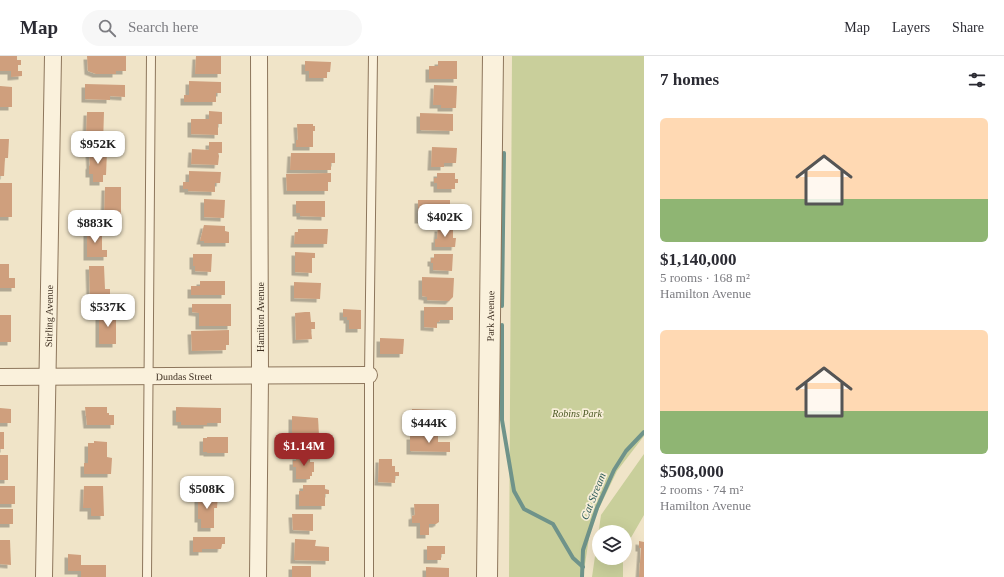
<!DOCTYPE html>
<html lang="en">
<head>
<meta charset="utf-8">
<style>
  body { margin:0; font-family:"Times New Roman",serif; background:#f7f7f7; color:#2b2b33; height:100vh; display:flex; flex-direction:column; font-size:15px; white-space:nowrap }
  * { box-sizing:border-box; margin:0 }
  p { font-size:13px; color:#7c7c81 }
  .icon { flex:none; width:22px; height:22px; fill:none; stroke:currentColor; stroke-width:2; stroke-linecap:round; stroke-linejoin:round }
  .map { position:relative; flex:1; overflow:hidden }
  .drawer { display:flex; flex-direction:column; background:#fff; width:360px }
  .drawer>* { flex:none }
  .tools { position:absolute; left:592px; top:469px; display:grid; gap:8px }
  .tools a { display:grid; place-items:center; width:40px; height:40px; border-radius:50%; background:#fff; box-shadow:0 4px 16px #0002; font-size:20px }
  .price { position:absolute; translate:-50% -34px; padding:0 9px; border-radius:8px; background:#fff; color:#222; font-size:13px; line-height:26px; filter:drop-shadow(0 1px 2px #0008) }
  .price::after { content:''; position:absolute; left:50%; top:24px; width:12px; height:9px; margin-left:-6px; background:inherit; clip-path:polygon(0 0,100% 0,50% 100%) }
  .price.current { background:#9e2a2b; color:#fff }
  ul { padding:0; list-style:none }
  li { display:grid; align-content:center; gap:8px; height:212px; padding:0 16px }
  li span { display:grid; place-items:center; height:124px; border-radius:6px; color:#555 }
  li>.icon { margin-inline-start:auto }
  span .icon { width:72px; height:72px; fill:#fffc; stroke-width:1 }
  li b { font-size:17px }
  h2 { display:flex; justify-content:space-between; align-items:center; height:48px; padding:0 16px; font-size:17px }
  header { display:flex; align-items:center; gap:24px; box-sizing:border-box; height:56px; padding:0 20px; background:#fff; border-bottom:1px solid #e1e1e2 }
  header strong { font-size:19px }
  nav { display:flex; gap:22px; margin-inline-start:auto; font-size:14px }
  .search { width:280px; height:36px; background:#f7f7f7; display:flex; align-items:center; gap:10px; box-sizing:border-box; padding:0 14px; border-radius:22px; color:#7c7c81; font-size:15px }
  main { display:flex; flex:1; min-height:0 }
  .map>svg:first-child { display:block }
  .green { fill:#c9cf9b }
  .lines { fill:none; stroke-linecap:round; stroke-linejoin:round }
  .stream { stroke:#6f938a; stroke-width:4 }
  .building { fill:#cf9f7d; filter:url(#shadow) }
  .service-casing { stroke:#8d765c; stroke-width:10 }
  .minor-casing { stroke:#8d765c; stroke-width:18 }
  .tertiary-casing { stroke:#8d765c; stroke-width:22 }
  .service { stroke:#faf1dc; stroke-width:8 }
  .minor { stroke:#faf1dc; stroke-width:16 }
  .tertiary { stroke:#faf1dc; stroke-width:20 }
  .labels { text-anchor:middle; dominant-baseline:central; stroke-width:3.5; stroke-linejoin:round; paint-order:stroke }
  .street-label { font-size:10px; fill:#3d2e20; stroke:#f7eed8 }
  .park-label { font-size:10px; font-style:italic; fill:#4d5a26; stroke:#f7eed8 }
  .water-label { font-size:11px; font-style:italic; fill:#2f5d5a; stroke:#f7eed8 }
</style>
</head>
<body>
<header>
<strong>Map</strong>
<div class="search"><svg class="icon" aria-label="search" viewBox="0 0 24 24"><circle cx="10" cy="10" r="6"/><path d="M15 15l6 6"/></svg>Search here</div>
<nav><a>Map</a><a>Layers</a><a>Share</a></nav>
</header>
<main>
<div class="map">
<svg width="644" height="521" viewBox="0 0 644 521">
  <defs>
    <filter id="shadow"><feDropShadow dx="-3.5" dy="3.5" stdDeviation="0" flood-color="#0004"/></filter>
  </defs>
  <rect width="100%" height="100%" fill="#f0e4c8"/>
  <g class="green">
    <path d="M 512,0 L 644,0 L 644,380 L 617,415 L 591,469 L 583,521 L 509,521 Z"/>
    <path d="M 644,398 L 644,459 L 625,492 L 625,476 L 599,476 L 599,502 L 623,502 L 623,521 L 592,521 L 601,459 Z"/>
  </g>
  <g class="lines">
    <g class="stream">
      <path d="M 502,250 L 504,97"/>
      <path d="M 502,269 L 502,364 L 514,435 L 524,453 L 553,468 L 573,502 L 583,511"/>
      <path d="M 582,521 L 583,494 L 597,452 L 614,414 L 626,395 L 644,376"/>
    </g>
  </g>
  <g class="building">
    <path d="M 0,0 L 17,0 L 17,4 L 21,4 L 21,9 L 18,9 L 18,15 L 22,15 L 22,20 L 11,21 L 11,15 L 0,15 Z"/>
    <path d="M 87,0 L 126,0 L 126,15 L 116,15 L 116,18 L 96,18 L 88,15 Z"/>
    <path d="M 196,0 L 221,0 L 221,18 L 195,18 Z"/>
    <path d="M 305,5 L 331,6 L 330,16 L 327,16 L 327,22 L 309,22 L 309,15 L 305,15 Z"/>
    <path d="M 438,5 L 457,5 L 457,23 L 429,23 L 429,10 L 438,10 Z"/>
    <path d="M 189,25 L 221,26 L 221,37 L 216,37 L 216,46 L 184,46 L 184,39 L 189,39 Z"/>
    <path d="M 85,28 L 125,29 L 125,41 L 110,40 L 110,44 L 85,43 Z"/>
    <path d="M 434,29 L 457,30 L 456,52 L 441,52 L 441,49 L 433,49 Z"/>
    <path d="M 0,30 L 12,31 L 12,51 L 0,51 Z"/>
    <path d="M 209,55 L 222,56 L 222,68 L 218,68 L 218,79 L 191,78 L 191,63 L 209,63 Z"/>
    <path d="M 87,56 L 104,56 L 103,88 L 89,88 L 89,80 L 86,80 Z"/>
    <path d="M 420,57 L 453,58 L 453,75 L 420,74 Z"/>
    <path d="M 297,68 L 313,68 L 313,70 L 315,70 L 315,75 L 313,75 L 313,91 L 296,91 L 296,84 L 298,84 Z"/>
    <path d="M 0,83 L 9,83 L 8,102 L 5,102 L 4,120 L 0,120 Z"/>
    <path d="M 209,86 L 222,86 L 222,97 L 218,97 L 219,100 L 218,109 L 191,108 L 192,93 L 209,94 Z"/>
    <path d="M 432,91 L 457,92 L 456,107 L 444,107 L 444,111 L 431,111 Z"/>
    <path d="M 89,94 L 107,95 L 106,119 L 103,119 L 103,126 L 93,126 L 93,118 L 89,118 L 89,109 L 90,110 Z"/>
    <path d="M 291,97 L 335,97 L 335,107 L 331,107 L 331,114 L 290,114 Z"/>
    <path d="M 189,115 L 221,116 L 220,127 L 215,127 L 215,136 L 188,135 L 188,133 L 183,133 L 183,126 L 189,126 Z"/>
    <path d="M 331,117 L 331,126 L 328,126 L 328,135 L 287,135 L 286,118 Z"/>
    <path d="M 437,117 L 455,117 L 455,123 L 458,123 L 458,127 L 455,127 L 455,133 L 437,133 L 437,127 L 434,127 L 434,122 L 437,122 Z"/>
    <rect x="0" y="127" width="12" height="34"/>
    <path d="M 105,131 L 121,131 L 121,163 L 104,163 Z"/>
    <path d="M 204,143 L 225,144 L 224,162 L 204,161 Z"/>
    <path d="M 418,144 L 450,144 L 450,157 L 425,157 L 425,164 L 418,164 Z"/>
    <path d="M 296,145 L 325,145 L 325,161 L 300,160 L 300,157 L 296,157 Z"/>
    <path d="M 204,169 L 225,170 L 225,175 L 229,176 L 229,187 L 204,187 L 204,185 L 200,185 Z"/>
    <path d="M 441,170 L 453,171 L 453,182 L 456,182 L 455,191 L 435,191 L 435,183 L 437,183 L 438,172 L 441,172 Z"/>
    <path d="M 87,173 L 102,173 L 102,194 L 107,194 L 107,201 L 87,201 Z"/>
    <path d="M 298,173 L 328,173 L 327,188 L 294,188 L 295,176 L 298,176 Z"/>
    <path d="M 295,196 L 315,197 L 315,202 L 312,202 L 312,217 L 295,216 Z"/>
    <path d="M 193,198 L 212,198 L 211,216 L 195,215 L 195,210 L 193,210 Z"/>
    <path d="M 434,198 L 453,198 L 452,215 L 433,214 L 433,207 L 431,207 L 431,202 L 434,202 Z"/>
    <path d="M 0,208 L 9,208 L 9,222 L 15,222 L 15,232 L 0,232 Z"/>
    <path d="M 89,210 L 104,210 L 105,233 L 110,233 L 110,240 L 90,240 Z"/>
    <path d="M 422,221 L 454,222 L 453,241 L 449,245 L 427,244 L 427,241 L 422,240 Z"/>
    <path d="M 200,225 L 225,225 L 225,239 L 191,239 L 191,230 L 200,230 Z"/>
    <path d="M 294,226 L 321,227 L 320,243 L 294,242 Z"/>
    <path d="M 192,248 L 231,248 L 231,270 L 199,270 L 199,257 L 192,256 Z"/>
    <path d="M 424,251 L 453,251 L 453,264 L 440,264 L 439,266 L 437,266 L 437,272 L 424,271 Z"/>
    <path d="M 343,253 L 361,254 L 361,273 L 349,273 L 349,264 L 347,264 L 347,261 L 343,261 Z"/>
    <path d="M 305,256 L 310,256 L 311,266 L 315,266 L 315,273 L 311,273 L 312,283 L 296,284 L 295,257 Z"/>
    <rect x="99" y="257" width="17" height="31"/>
    <rect x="0" y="259" width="11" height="27"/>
    <path d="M 229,274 L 229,289 L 226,289 L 226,294 L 192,295 L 191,275 Z"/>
    <path d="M 380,282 L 404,283 L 403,298 L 380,298 Z"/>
    <path d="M 85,351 L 107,351 L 107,357 L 109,357 L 109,359 L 114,359 L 114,369 L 87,369 Z"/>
    <path d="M 176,351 L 221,352 L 221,367 L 207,367 L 207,369 L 181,369 L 181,366 L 176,366 Z"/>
    <path d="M 0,352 L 11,353 L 11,367 L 0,367 Z"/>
    <path d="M 412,353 L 442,354 L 441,370 L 429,370 L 428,371 L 415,370 L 416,361 L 412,361 Z"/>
    <path d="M 292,360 L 318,362 L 319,379 L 292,379 Z"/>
    <rect x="0" y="376" width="4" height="17"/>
    <path d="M 428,378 L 438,378 L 438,386 L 450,386 L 450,396 L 410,395 L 410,380 L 428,380 Z"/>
    <path d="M 207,381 L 228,381 L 228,397 L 207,397 L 207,396 L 203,396 L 203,382 L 207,382 Z"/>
    <path d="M 94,385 L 107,386 L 107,401 L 112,402 L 111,418 L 84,418 L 84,407 L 88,407 L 88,387 L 94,387 Z"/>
    <rect x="0" y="399" width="8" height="25"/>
    <path d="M 296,400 L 310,400 L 310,406 L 314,406 L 314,416 L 312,416 L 312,420 L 310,420 L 310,423 L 296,423 L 296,411 L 293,411 L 293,405 L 296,405 Z"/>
    <path d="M 379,403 L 392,403 L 392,410 L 395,410 L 395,416 L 399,416 L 399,420 L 395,420 L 395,427 L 378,426 Z"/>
    <path d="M 303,429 L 325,429 L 325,433 L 329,434 L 329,438 L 325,438 L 325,450 L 299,450 L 299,435 L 303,435 Z"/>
    <rect x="0" y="430" width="15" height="18"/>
    <path d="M 84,430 L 103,430 L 104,460 L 91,460 L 91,452 L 83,452 Z"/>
    <path d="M 198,439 L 218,439 L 217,452 L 214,452 L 214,472 L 201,472 L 201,463 L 198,463 Z"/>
    <path d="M 414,448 L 439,448 L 439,466 L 436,468 L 429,468 L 429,479 L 420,479 L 420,467 L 412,467 L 412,460 L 415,459 Z"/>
    <rect x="0" y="453" width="13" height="15"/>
    <path d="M 292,458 L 313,458 L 313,475 L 293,474 Z"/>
    <path d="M 193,481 L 225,481 L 225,488 L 222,488 L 221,493 L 202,493 L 202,496 L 193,496 Z"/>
    <path d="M 295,483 L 316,484 L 315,490 L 329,491 L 329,505 L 294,504 Z"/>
    <path d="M 0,484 L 10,484 L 11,509 L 0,508 Z"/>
    <path d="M 639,485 L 644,486 L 644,521 L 639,521 L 641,492 L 639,492 Z"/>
    <path d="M 427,490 L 445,490 L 445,498 L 441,498 L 441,504 L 427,504 Z"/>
    <path d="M 68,498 L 81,499 L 81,509 L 106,509 L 106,521 L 81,521 L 81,515 L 68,515 Z"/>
    <rect x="292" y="510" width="19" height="11"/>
    <path d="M 426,511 L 449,512 L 449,521 L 426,521 Z"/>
  </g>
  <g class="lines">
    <g class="service-casing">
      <g id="service">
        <path d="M 147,521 L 151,0"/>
        <path d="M 369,521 L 369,319 L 373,0"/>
      </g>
    </g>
    <g class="minor-casing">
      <g id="minor">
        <path id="s1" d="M 0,321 L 369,319"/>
        <path id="s2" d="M 44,521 L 53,0"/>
        <path d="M 258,521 L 260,320 L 259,0"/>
      </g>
    </g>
    <g class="tertiary-casing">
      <g id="tertiary">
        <path id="s3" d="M 487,521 L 493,0"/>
      </g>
    </g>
    <use href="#service" class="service"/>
    <use href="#minor" class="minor"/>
    <use href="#tertiary" class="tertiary"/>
  </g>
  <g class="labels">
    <g class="street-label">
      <text stroke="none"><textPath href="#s2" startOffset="261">Stirling Avenue</textPath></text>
      <text transform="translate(260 261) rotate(-90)">Hamilton Avenue</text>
      <text stroke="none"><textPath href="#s3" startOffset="261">Park Avenue</textPath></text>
      <text stroke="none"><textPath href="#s1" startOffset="184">Dundas Street</textPath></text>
    </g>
    <g class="park-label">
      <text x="577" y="357">Robins Park</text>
    </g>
    <g class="water-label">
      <text transform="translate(593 440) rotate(-68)">Cat Stream</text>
    </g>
  </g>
</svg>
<div class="tools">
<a><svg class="icon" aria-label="layers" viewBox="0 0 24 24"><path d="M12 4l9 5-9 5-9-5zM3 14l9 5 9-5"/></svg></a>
</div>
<b class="price" style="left:98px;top:109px">$952K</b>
<b class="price" style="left:445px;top:182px">$402K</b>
<b class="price" style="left:95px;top:188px">$883K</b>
<b class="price" style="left:108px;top:272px">$537K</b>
<b class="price" style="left:429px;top:388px">$444K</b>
<b class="price current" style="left:304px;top:411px">$1.14M</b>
<b class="price" style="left:207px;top:454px">$508K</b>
</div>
<section class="drawer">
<h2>7 homes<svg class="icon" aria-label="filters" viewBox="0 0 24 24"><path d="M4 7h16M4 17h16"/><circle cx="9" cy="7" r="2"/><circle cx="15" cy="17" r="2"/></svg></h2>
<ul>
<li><span style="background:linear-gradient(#ffd9b3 65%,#8fb573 0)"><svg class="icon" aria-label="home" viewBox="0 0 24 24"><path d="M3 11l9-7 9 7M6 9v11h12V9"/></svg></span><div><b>$1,140,000</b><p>5 rooms · 168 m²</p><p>Hamilton Avenue</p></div></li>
<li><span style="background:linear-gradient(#ffd9b3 65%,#8fb573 0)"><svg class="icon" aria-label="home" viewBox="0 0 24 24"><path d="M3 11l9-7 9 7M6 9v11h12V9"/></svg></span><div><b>$508,000</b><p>2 rooms · 74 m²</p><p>Hamilton Avenue</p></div></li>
</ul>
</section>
</main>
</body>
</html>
